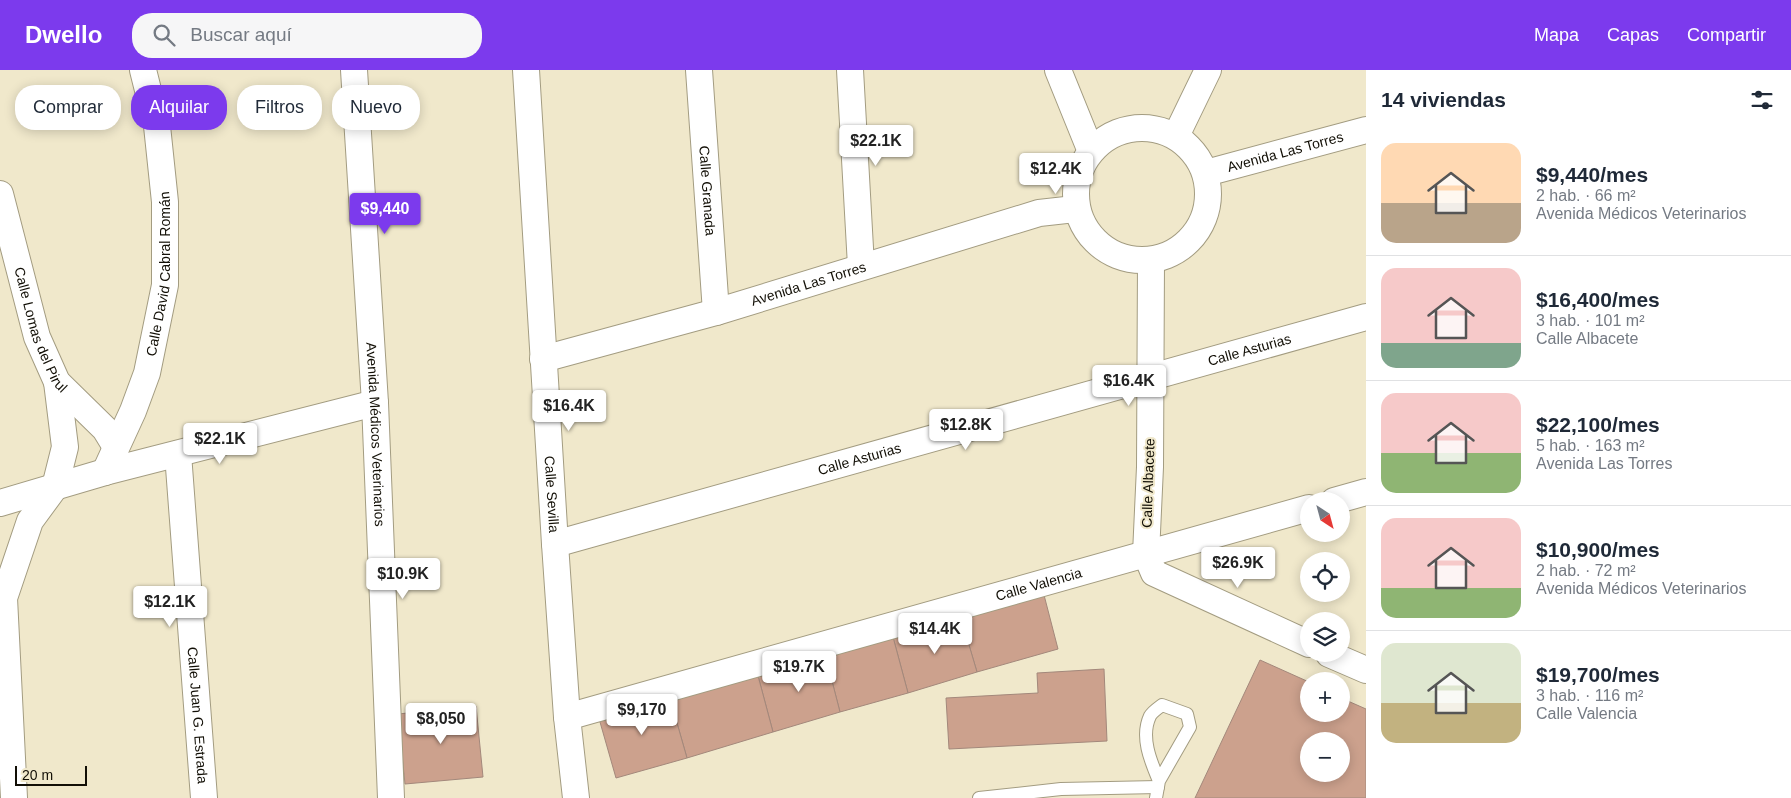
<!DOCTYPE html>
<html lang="es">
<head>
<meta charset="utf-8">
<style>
  body { margin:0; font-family:Helvetica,sans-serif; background:#f6f6f7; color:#1f2937; height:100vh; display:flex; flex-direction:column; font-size:19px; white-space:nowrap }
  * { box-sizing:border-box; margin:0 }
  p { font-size:16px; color:#747a83 }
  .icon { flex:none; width:28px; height:28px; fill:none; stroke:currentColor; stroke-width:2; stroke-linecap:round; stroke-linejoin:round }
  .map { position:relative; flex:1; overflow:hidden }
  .details { display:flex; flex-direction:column; background:#fff; width:425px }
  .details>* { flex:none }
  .top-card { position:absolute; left:15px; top:15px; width:475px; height:45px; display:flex; gap:10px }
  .needle { width:32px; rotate:144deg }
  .controls { position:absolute; left:1300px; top:422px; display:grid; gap:10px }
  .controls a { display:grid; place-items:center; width:50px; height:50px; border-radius:50%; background:#fff; box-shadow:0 2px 12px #0003; font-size:25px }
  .scale { position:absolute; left:15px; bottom:12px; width:72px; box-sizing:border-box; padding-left:5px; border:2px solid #120f06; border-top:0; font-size:14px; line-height:18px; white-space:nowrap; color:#120f06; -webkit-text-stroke:4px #f0e8cb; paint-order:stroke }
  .price { position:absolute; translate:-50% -42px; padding:0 11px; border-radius:5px; background:#fff; color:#222; font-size:16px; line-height:32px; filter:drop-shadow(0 1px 2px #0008) }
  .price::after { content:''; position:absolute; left:50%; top:30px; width:15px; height:11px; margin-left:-8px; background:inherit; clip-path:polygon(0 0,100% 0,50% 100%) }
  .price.selected { background:#7c3aed; color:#fff }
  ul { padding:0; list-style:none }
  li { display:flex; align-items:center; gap:15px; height:125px; padding:0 15px }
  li+li { border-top:1px solid #e0e1e3 }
  li span { display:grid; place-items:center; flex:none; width:140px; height:100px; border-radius:15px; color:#555 }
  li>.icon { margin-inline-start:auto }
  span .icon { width:60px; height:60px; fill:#fffc; stroke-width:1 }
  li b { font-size:21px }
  h2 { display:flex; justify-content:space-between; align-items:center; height:60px; padding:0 15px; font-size:21px }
  .chip { padding:0 18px; border-radius:20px; background:#fff; box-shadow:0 2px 12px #0003; font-size:18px; line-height:45px }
  .chip.selected { background:#7c3aed; color:#fff }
  header { display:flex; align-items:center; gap:30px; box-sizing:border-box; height:70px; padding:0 25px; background:#7c3aed; color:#fff }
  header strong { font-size:24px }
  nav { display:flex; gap:28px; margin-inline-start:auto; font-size:18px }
  .search { width:350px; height:45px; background:#f6f6f7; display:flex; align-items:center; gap:12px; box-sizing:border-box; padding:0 18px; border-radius:20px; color:#747a83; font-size:19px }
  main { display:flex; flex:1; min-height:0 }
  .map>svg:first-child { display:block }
  .building { fill:#cca18d; stroke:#a3887b; fill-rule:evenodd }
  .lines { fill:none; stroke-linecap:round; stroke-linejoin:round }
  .service-casing { stroke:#a39c81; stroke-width:14 }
  .minor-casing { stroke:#a39c81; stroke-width:28 }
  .service { stroke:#fff; stroke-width:12 }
  .minor { stroke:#fff; stroke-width:26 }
  .labels { text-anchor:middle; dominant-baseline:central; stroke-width:4; stroke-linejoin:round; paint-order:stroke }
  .street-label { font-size:14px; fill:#120f06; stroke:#f0e8cb }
</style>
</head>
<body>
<header>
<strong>Dwello</strong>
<div class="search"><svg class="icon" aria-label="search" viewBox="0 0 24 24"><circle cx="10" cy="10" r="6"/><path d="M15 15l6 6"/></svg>Buscar aquí</div>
<nav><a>Mapa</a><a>Capas</a><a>Compartir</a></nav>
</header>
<main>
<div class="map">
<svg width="1366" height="728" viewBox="0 0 1366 728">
  <rect width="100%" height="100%" fill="#f0e8cb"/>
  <g class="building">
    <path d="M 1044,525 L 1058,579 L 977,602 L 961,548 Z"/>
    <path d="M 961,548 L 977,602 L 908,623 L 893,567 Z"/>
    <path d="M 893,567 L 908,623 L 840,642 L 825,584 Z"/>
    <path d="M 825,584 L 840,642 L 773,662 L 757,602 Z"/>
    <path d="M 1260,590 L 1309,612 L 1309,644 L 1341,644 L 1341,628 L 1366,639 L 1366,728 L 1195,728 ZM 1309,671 L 1341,671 L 1341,704 L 1309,704 Z"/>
    <path d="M 1104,599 L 1107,671 L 949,679 L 946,628 L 1038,623 L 1037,603 Z"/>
    <path d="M 757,602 L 773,662 L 687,688 L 669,625 Z"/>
    <path d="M 669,625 L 687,688 L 616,708 L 598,645 Z"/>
    <path d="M 476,636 L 483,707 L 405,714 L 398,644 Z"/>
  </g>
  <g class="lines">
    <g class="service-casing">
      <g id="service">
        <path d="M 979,728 L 1061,719 L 1158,717"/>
        <path d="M 1156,728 L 1159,711 L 1190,657 L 1187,644 L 1162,635 C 1158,638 1152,642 1150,646 C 1140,667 1151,692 1159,711"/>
      </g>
    </g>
    <g class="minor-casing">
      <g id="minor">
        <path id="s1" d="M 354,0 L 375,333 L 391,728"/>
        <path id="s2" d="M 526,0 L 555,474 L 567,647 L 576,728"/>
        <path id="s3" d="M 699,0 L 716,242"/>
        <path d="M 850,0 L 861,196"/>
        <path d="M 1058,0 L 1090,79"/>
        <circle cx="1142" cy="124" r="66"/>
        <path d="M 1176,66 L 1208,0"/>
        <path id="s4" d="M 1206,103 L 1366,60"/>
        <path id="s5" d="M 0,124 L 37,267 L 57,312 L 105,359 L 116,377"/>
        <path d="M 1151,191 L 1150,397 L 1146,484 L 1154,503 L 1309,574"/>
        <path id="s6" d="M 543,289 L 716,242 L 1039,143 L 1075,139"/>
        <path id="s7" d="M 178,384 L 204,728"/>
        <path id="s8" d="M 105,402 L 133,341 L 147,303 L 165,215 L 165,132 L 157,56 L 143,0"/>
        <path d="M 1334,431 L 1366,422"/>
        <path d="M 0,433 L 105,402 L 375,333"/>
        <path id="s9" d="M 555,474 L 1366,247"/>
        <path d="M 1329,584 L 1366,600"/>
        <path id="s10" d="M 567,647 L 1309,438"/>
        <path d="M 14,728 L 4,528 L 30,451 L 55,417 L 65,377 L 57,312"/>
      </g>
    </g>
    <use href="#service" class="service"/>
    <use href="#minor" class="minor"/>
  </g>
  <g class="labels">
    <g class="street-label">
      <text stroke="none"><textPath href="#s4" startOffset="82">Avenida Las Torres</textPath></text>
      <text stroke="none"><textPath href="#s3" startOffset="121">Calle Granada</textPath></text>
      <text stroke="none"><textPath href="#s8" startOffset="208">Calle David Cabral Román</textPath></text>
      <text stroke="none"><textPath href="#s6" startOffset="276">Avenida Las Torres</textPath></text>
      <text stroke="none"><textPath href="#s5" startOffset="142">Calle Lomas del Pirul</textPath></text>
      <text stroke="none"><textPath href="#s9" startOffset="721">Calle Asturias</textPath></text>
      <text stroke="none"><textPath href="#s1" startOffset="365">Avenida Médicos Veterinarios</textPath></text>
      <text stroke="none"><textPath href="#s9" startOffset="316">Calle Asturias</textPath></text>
      <text transform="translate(1148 413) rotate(-88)">Calle Albacete</text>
      <text stroke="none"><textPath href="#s2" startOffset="425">Calle Sevilla</textPath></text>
      <text stroke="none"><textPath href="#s10" startOffset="490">Calle Valencia</textPath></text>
      <text stroke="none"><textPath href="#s7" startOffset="262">Calle Juan G. Estrada</textPath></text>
    </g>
  </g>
</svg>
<div class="controls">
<a><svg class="needle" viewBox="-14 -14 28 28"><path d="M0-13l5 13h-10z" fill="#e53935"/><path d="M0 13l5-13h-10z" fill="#747a83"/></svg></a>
<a><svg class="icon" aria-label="locate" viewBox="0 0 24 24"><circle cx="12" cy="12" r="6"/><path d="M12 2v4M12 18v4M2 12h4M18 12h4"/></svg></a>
<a><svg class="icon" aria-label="layers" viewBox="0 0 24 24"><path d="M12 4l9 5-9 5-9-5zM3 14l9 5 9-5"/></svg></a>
<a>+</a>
<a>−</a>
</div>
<div class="scale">20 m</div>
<b class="price" style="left:876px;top:97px">$22.1K</b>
<b class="price" style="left:1056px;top:125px">$12.4K</b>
<b class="price selected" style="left:385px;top:165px">$9,440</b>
<b class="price" style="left:1129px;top:337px">$16.4K</b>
<b class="price" style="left:569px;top:362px">$16.4K</b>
<b class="price" style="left:966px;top:381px">$12.8K</b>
<b class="price" style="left:220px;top:395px">$22.1K</b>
<b class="price" style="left:1238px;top:519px">$26.9K</b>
<b class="price" style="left:403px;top:530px">$10.9K</b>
<b class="price" style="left:170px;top:558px">$12.1K</b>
<b class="price" style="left:935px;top:585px">$14.4K</b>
<b class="price" style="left:799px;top:623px">$19.7K</b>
<b class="price" style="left:642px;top:666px">$9,170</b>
<b class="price" style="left:441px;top:675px">$8,050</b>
<div class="top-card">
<a class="chip">Comprar</a>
<a class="chip selected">Alquilar</a>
<a class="chip">Filtros</a>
<a class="chip">Nuevo</a>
</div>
</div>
<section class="details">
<h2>14 viviendas<svg class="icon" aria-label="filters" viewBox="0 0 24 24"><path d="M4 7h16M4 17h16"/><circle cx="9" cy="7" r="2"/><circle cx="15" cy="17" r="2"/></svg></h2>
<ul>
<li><span style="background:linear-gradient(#ffd9b3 60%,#b9a48a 0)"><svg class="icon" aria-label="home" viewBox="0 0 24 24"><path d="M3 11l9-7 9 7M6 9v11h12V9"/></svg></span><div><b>$9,440/mes</b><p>2 hab. · 66 m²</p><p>Avenida Médicos Veterinarios</p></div></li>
<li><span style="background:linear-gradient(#f6c9c9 75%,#7fa58c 0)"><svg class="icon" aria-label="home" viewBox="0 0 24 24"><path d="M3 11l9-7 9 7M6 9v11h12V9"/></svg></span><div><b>$16,400/mes</b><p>3 hab. · 101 m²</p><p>Calle Albacete</p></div></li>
<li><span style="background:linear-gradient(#f6c9c9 60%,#8fb573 0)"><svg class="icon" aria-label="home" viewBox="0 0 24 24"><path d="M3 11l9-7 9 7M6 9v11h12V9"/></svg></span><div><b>$22,100/mes</b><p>5 hab. · 163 m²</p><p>Avenida Las Torres</p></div></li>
<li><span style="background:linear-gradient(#f6c9c9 70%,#8fb573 0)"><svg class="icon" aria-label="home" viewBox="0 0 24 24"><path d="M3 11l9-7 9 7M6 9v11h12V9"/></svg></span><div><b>$10,900/mes</b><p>2 hab. · 72 m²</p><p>Avenida Médicos Veterinarios</p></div></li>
<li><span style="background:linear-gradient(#dfe7d0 60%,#c2b280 0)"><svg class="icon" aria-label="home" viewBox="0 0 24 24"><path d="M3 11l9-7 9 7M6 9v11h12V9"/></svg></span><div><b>$19,700/mes</b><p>3 hab. · 116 m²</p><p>Calle Valencia</p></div></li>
</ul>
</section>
</main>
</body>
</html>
